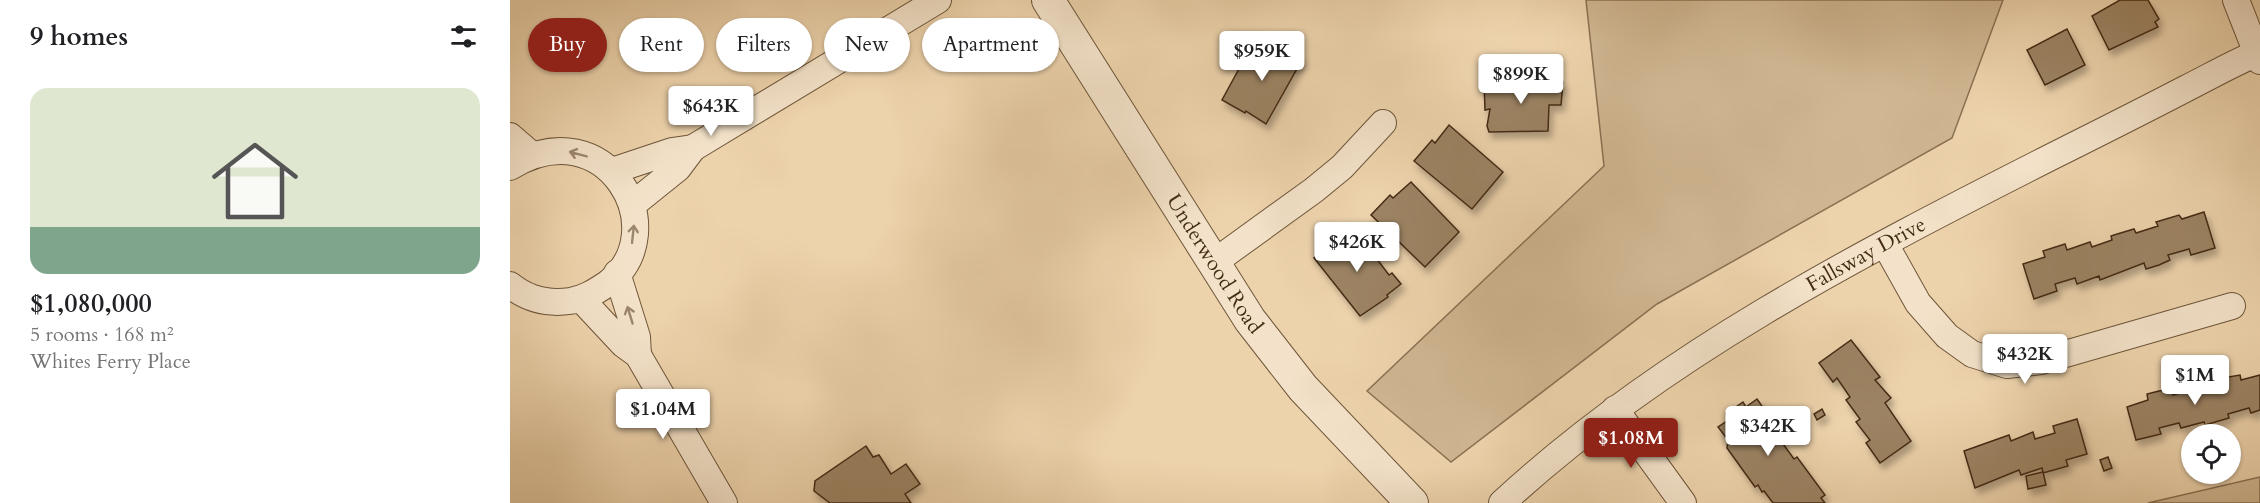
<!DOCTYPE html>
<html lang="en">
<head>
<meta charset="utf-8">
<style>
  body { margin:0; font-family:Cardo,serif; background:#f6f6f6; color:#202124; height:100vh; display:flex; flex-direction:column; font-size:22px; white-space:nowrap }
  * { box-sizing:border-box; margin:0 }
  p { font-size:20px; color:#757577 }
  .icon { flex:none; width:33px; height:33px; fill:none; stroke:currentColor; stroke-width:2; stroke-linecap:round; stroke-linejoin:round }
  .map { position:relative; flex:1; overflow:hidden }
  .side { display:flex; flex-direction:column; background:#fff; width:510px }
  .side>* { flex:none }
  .guide { position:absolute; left:18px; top:18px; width:570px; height:54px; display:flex; gap:12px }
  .controls { position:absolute; left:1671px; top:424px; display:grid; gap:12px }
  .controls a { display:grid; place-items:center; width:60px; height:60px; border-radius:50%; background:#fff; box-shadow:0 2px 4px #0004; font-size:30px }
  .price { position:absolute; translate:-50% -51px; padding:0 14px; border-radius:6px; background:#fff; color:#222; font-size:20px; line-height:39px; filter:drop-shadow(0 2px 3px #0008) }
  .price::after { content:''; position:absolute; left:50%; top:36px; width:18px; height:14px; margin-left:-9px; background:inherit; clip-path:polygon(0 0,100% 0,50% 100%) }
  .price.active { background:#8f2418; color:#fff }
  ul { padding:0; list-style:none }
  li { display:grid; align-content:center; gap:12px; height:318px; padding:0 30px }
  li+li { border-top:2px solid #e0e0e0 }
  li span { display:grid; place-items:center; height:186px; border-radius:18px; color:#555 }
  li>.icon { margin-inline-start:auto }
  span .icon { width:108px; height:108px; fill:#fffc; stroke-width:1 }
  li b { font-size:26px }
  h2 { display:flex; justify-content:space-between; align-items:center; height:72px; padding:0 30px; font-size:26px }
  .pill { padding:0 21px; border-radius:27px; background:#fff; box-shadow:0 2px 4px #0004; font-size:21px; line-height:54px }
  .pill.active { background:#8f2418; color:#fff }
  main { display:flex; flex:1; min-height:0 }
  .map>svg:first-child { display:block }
  .green { fill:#d0b792; stroke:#8a7253; stroke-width:1.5 }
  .building { fill:#9c8363; stroke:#442c14; stroke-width:1.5; filter:url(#shadow) }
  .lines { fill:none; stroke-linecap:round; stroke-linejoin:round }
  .minor-casing { stroke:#6e563a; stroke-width:28 }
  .tertiary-casing { stroke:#6e563a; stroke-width:34 }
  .minor { stroke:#f3e2c9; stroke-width:26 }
  .tertiary { stroke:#f3e2c9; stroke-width:32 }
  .oneway { stroke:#9c876e }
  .labels { text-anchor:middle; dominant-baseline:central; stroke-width:4.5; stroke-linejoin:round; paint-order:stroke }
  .street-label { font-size:21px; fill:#442c14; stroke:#f3e2c9 }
</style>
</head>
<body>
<main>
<section class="side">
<h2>9 homes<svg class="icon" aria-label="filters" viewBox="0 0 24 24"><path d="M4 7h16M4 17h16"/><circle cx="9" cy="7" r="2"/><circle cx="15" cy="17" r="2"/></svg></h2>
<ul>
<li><span style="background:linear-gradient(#dfe7d0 75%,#7fa58c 0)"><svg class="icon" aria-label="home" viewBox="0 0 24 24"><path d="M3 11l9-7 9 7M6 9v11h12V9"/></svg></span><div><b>$1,080,000</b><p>5 rooms · 168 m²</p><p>Whites Ferry Place</p></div></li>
</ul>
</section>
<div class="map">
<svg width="1750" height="503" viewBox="0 0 1750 503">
  <defs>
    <filter id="shadow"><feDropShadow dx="3.5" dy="6" stdDeviation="3" flood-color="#0004"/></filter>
  </defs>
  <rect width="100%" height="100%" fill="#edd3ac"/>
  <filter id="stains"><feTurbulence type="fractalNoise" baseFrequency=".00333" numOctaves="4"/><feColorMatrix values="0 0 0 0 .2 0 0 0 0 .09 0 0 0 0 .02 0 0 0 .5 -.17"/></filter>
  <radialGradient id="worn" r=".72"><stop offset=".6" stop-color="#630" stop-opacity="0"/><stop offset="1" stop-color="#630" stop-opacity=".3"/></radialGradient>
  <g class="green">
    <path d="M 1076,0 L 1493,0 L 1442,138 L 1147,304 L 941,462 L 857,391 L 1094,166 Z"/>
    <path d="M 1750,477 L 1750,503 L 1638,503 Z"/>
  </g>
  <g class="building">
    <path d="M 1610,0 L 1638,0 L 1649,19 L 1645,22 L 1648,27 L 1599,50 L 1582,16 Z"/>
    <path d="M 1557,29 L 1575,65 L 1535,85 L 1517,50 Z"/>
    <path d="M 742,45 L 765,57 L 771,46 L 793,58 L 756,124 L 736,111 L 735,113 L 712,100 Z"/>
    <path d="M 974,81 L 1053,82 L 1051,105 L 1039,105 L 1038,131 L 979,132 L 977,126 L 980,109 L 975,110 Z"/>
    <path d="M 939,125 L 993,172 L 962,209 L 904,161 L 922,140 L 925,143 Z"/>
    <path d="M 901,182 L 949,232 L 915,267 L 861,215 L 880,195 L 883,198 Z"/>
    <path d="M 1694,212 L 1705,248 L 1681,255 L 1679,249 L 1658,255 L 1660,260 L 1649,265 L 1636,269 L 1634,263 L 1590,280 L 1589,276 L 1567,284 L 1565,278 L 1545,284 L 1547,291 L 1524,299 L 1513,264 L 1535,257 L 1533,251 L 1555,244 L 1557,250 L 1580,242 L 1582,247 L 1602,240 L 1601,236 L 1604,235 L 1624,229 L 1626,233 L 1648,226 L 1646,222 L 1669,215 L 1672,219 Z"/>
    <path d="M 844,229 L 879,275 L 882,273 L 891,284 L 877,295 L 878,297 L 850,316 L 804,258 Z"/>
    <path d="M 1341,340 L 1370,377 L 1365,380 L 1381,398 L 1375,403 L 1401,441 L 1370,463 L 1356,443 L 1360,440 L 1346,422 L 1350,419 L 1336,400 L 1340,397 L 1327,378 L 1323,382 L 1309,363 Z"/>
    <path d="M 1730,375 L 1731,380 L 1750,375 L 1750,410 L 1741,413 L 1739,408 L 1718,414 L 1719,418 L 1695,425 L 1694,422 L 1671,428 L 1669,423 L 1649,428 L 1651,434 L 1626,440 L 1617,407 L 1638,400 L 1637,394 L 1649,391 L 1661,389 L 1663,395 L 1685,388 L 1687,393 L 1708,387 L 1706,379 Z"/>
    <path d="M 1247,399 L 1261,419 L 1257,422 L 1284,459 L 1287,457 L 1315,495 L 1311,498 L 1315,503 L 1263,503 L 1254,491 L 1252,492 L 1248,485 L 1245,487 L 1217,448 L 1218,440 L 1208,427 L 1220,419 L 1216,414 L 1233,402 L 1236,407 Z"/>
    <path d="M 1312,409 L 1315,415 L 1307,420 L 1304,414 Z"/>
    <path d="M 1567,419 L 1577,454 L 1556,460 L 1558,466 L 1533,473 L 1532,468 L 1511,475 L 1509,470 L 1465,488 L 1454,451 L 1499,435 L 1501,441 L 1523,432 L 1525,439 L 1545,433 L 1543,426 Z"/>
    <path d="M 356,446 L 363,457 L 369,455 L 381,474 L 396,464 L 410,484 L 395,494 L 401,503 L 320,503 L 304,491 L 305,481 Z"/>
    <path d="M 1598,457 L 1602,468 L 1594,471 L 1590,460 Z"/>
    <path d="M 1533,472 L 1536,485 L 1518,489 L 1516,476 Z"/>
  </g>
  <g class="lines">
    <g class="minor-casing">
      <g id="minor">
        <path d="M 1726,0 L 1750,61"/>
        <path d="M 0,136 L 22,155"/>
        <path d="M 183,148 L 428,0"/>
        <path d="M 0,167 C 96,107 167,231 97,284 C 85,292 74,299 60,301 C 38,304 17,299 0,285"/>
        <path d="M 102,171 L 162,151 L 183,148 L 168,168 L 122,205"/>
        <path d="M 1375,244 L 1408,303 L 1437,336 L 1462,354 L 1497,365 L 1531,361 L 1722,306"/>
        <path d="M 703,263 L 804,190 L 832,167 L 873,123"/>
        <path d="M 71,299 L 113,344 L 128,355 L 127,337 L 107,273"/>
        <path d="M 128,355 L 214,503"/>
        <path d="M 1105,409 L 1173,503"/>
        <path id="s1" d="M 992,503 C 1151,356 1348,255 1539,158 C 1585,135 1631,112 1677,88 C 1701,76 1725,62 1750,52"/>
      </g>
    </g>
    <g class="tertiary-casing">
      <g id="tertiary">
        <path id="s2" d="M 538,0 L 740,320 L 793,388 L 902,503"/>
      </g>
    </g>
    <use href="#minor" class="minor"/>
    <use href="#tertiary" class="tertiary"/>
  </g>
  <defs><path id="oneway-shaft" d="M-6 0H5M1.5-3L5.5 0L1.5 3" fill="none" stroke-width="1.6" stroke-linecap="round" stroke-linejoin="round" transform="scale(1.5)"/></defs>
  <g class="oneway">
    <use href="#oneway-shaft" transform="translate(68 154) rotate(-165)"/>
    <use href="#oneway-shaft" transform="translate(123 234) rotate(-84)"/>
    <use href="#oneway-shaft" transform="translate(120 315) rotate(-107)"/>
  </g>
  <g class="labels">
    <g class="street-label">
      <text stroke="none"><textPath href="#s1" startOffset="442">Fallsway Drive</textPath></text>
      <text stroke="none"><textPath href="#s2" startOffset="312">Underwood Road</textPath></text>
    </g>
  </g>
  <rect width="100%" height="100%" filter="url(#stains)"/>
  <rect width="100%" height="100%" fill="url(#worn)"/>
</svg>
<div class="controls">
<a><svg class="icon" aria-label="locate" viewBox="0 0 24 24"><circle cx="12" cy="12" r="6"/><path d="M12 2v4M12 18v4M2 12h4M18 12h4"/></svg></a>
</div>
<b class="price" style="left:752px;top:82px">$959K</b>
<b class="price" style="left:1011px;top:105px">$899K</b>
<b class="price" style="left:201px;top:137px">$643K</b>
<b class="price" style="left:847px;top:273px">$426K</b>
<b class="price" style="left:1515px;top:385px">$432K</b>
<b class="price" style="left:1685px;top:406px">$1M</b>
<b class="price" style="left:153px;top:440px">$1.04M</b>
<b class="price" style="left:1258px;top:457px">$342K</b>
<b class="price active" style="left:1121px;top:469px">$1.08M</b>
<div class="guide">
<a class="pill active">Buy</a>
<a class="pill">Rent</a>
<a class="pill">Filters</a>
<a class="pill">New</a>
<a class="pill">Apartment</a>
</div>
</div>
</main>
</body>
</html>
